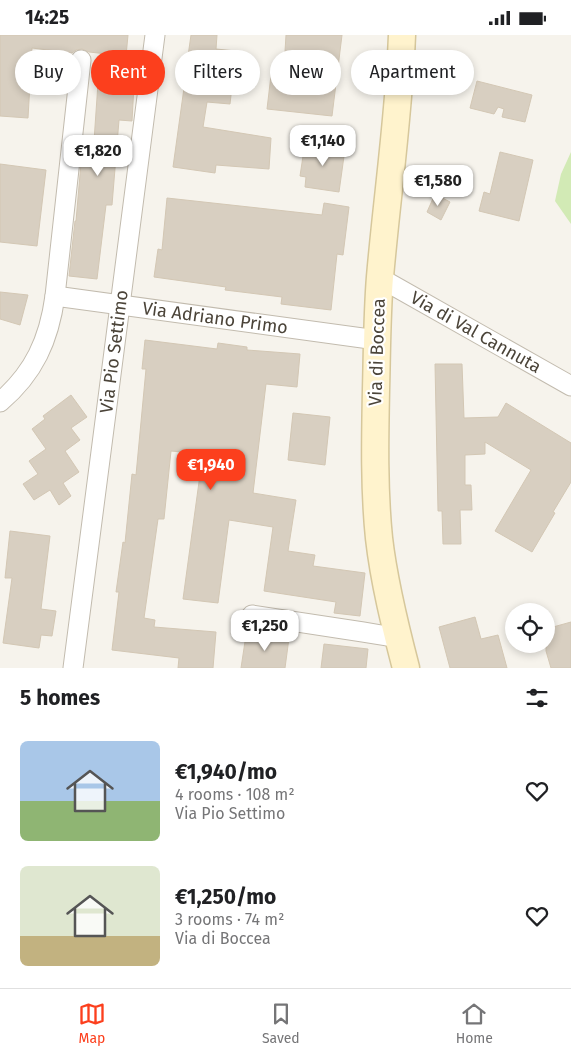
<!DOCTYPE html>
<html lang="en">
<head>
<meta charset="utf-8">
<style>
  body { margin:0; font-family:"Fira Sans",sans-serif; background:#f6f6f6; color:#202124; height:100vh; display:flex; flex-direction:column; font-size:19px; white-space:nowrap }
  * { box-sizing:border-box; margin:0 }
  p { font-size:16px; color:#757577 }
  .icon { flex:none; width:28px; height:28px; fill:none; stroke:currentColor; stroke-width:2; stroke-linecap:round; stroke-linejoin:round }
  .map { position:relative; height:633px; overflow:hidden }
  .panel { display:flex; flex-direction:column; background:#fff; flex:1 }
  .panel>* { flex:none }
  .banner { position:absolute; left:15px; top:15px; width:541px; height:45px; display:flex; gap:10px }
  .tools { position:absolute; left:505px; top:568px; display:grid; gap:10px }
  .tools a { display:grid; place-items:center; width:50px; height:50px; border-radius:50%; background:#fff; box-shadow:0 2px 8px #0003; font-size:25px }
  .price { position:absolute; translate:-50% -42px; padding:0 11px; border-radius:10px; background:#fff; color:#222; font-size:16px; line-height:32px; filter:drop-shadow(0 1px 2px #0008) }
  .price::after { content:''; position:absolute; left:50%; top:30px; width:15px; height:11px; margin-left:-8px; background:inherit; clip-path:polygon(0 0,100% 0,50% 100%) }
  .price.active { background:#fc3f1d; color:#fff }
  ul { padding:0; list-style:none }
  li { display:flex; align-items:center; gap:15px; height:125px; padding:0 20px }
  li span { display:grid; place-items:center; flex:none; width:140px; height:100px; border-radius:8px; color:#555 }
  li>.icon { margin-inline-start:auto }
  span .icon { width:60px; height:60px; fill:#fffc; stroke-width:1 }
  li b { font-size:21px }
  h2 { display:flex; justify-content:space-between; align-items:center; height:60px; padding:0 20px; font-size:21px }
  .tag { padding:0 18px; border-radius:22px; background:#fff; box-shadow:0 2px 8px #0003; font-size:18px; line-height:45px }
  .tag.active { background:#fc3f1d; color:#fff }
  .status { display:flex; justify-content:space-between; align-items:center; height:35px; padding:0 25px; background:#fff; direction:ltr }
  .status svg { height:14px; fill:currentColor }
  .menu { display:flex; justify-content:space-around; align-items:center; height:70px; border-top:1px solid #e0e0e0; background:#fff; font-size:14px; color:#757577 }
  .menu a { display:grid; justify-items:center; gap:2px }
  .menu .active { color:#fc3f1d }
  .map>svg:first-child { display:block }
  .green { fill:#d2eab5 }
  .building { fill:#d8cfc1; stroke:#d3c7b4 }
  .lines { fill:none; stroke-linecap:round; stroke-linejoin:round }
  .minor-casing { stroke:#c2bbae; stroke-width:21 }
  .secondary-casing { stroke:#d6c79b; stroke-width:29 }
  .minor { stroke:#fff; stroke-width:19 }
  .secondary { stroke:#fff3cd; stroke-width:26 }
  .labels { text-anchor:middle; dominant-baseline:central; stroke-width:4.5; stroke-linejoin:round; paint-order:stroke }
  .street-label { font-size:18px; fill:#4b4439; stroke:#fff }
</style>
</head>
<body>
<div class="status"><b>14:25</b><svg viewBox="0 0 49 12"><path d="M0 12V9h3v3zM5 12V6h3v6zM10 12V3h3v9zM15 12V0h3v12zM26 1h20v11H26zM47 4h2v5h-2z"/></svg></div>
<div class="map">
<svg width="571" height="633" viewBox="0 0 571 633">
  <rect width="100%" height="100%" fill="#f6f3ec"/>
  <path class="green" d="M 571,117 L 571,189 L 555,166 L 561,139 Z"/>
  <g class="building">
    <path d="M 0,0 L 128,0 L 126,21 L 89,17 L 82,14 L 76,15 L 72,18 L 32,13 L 28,83 L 0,81 Z"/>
    <path d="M 191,0 L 217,0 L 216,14 L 236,16 L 230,69 L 207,67 L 203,92 L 271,103 L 269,134 L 216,130 L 215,138 L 173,132 L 184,53 L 204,54 L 206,30 L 187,28 Z"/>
    <path d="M 286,0 L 342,0 L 332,81 L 267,74 L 272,32 L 284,33 Z"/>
    <path d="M 477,46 L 532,60 L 525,87 L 502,82 L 504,74 L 498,72 L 494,79 L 470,73 Z"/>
    <path d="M 98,48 L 134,50 L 132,86 L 119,85 L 112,170 L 106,170 L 97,244 L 69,241 L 75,186 L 76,186 L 83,105 L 94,106 Z"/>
    <path d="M 305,108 L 345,114 L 339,157 L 305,152 L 306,142 L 300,141 Z"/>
    <path d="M 500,117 L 533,125 L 519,186 L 479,176 L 484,157 L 490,159 Z"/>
    <path d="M 0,129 L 46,135 L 37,211 L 0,207 Z"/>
    <path d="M 435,159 L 450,167 L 441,185 L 427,177 Z"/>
    <path d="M 167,163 L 322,180 L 324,168 L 349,172 L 343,220 L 337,219 L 331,275 L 281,269 L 282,262 L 225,255 L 226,252 L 154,242 L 158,214 L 162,215 Z"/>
    <path d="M 0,257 L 28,260 L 20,290 L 0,284 Z"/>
    <path d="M 145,305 L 217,314 L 218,308 L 247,312 L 247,315 L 300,319 L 297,352 L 266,349 L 253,458 L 296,465 L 288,516 L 315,520 L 313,531 L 365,538 L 360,581 L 334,578 L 336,567 L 264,556 L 273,492 L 229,485 L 218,568 L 183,564 L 202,425 L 201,425 L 202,419 L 171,416 L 164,484 L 158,484 L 144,583 L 155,585 L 154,592 L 216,597 L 213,633 L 178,633 L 179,623 L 112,615 L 119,557 L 116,557 L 123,507 L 125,508 L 132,439 L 136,440 L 146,334 L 142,334 Z"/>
    <path d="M 435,329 L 462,329 L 464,383 L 498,382 L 506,368 L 571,408 L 571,447 L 553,477 L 555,478 L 532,517 L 495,496 L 531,435 L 485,407 L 485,419 L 465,420 L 465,450 L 471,450 L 472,475 L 460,475 L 461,509 L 443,509 L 442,476 L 438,476 Z"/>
    <path d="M 71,360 L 87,382 L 71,393 L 80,405 L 65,416 L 79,437 L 63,448 L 71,461 L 59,470 L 50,455 L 34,465 L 23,449 L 38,439 L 29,426 L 46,414 L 32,394 L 45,384 L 43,381 Z"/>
    <path d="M 293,378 L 330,382 L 325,430 L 288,425 Z"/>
    <path d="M 10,496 L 50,501 L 41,574 L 56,576 L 52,601 L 41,600 L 39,613 L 3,608 L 12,543 L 5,543 Z"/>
    <path d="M 475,582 L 481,604 L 498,600 L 507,633 L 450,633 L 439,592 Z"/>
    <path d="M 571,587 L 571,633 L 551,633 L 546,616 L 546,594 Z"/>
    <path d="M 246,600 L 289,603 L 285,633 L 241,633 Z"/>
    <path d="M 324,609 L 368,614 L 366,633 L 321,633 Z"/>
  </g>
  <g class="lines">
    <g class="minor-casing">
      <g id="minor">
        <path id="s1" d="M 380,243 L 571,351"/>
        <path d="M 55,261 L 81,25"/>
        <path id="s2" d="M 0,367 C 34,338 49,305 55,261 L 377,305"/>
        <path d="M 252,580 L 363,597 L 399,603"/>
        <path id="s3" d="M 73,633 L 155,0"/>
      </g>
    </g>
    <g class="secondary-casing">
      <path id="secondary" d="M 402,0 C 399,81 387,161 380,242 C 377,279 377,318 376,355 C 375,404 374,454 379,503 C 384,547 395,591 406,633"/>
    </g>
    <use href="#minor" class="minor"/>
    <use href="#secondary" class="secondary"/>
  </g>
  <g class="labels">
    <g class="street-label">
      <text stroke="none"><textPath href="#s2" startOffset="284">Via Adriano Primo</textPath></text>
      <text stroke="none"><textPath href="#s1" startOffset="110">Via di Val Cannuta</textPath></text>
      <text stroke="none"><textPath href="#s3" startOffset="319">Via Pio Settimo</textPath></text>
      <text transform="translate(377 317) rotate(-88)">Via di Boccea</text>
    </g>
  </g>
</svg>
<div class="tools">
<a><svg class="icon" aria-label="locate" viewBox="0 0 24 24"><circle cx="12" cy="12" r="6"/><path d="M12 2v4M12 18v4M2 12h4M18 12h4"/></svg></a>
</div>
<b class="price" style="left:323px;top:132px">€1,140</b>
<b class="price" style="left:98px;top:142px">€1,820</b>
<b class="price" style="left:438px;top:172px">€1,580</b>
<b class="price active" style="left:211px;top:456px">€1,940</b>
<b class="price" style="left:265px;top:617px">€1,250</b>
<div class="banner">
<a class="tag">Buy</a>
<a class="tag active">Rent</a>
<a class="tag">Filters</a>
<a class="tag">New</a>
<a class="tag">Apartment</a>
</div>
</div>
<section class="panel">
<h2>5 homes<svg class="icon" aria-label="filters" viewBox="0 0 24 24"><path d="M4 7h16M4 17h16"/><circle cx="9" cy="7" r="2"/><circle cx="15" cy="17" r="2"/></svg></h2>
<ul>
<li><span style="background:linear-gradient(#a9c7e8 60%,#8fb573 0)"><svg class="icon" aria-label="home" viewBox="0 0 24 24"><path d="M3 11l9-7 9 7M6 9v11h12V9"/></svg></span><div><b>€1,940/mo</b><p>4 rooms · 108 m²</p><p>Via Pio Settimo</p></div><svg class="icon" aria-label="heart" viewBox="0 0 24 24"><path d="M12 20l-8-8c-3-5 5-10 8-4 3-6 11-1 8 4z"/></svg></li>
<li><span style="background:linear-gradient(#dfe7d0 70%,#c2b280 0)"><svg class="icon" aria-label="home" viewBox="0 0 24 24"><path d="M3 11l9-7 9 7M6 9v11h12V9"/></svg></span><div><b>€1,250/mo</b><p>3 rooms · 74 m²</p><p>Via di Boccea</p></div><svg class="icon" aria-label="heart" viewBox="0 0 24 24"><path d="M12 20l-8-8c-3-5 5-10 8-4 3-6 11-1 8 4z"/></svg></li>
</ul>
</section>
<nav class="menu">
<a class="active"><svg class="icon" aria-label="map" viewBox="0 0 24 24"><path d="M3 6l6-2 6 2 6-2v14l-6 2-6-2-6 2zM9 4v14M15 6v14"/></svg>Map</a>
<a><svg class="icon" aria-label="saved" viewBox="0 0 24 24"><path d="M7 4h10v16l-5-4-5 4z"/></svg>Saved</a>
<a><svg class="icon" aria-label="home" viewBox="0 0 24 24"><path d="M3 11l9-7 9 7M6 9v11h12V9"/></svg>Home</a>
</nav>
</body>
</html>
